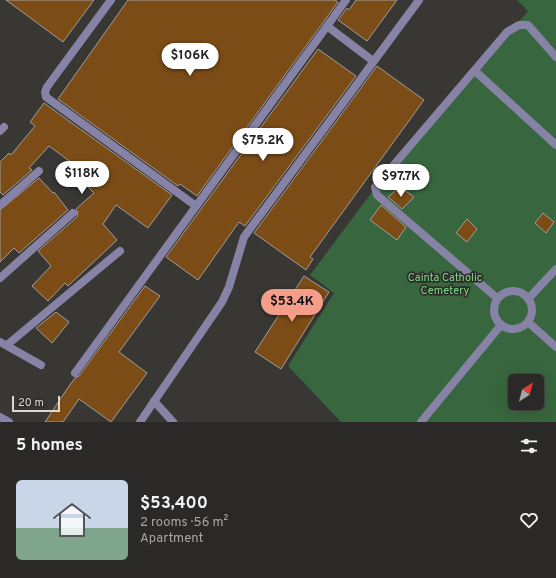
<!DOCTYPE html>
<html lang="en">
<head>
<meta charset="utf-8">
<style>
  body { margin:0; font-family:Overpass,sans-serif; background:#363533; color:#f1f3f6; height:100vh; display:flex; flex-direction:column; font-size:15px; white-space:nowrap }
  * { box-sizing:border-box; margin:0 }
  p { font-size:13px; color:#a5a6a7 }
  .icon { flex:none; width:22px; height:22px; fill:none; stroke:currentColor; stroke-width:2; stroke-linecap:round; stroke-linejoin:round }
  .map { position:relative; height:422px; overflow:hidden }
  .drawer { display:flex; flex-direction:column; background:#2a2927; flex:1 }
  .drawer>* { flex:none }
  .needle { width:26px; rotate:36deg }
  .fabs { position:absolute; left:508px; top:374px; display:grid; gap:8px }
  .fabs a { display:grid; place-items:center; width:36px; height:36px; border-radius:6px; background:#2a2927; box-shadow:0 4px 16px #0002,0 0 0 1px #464544; font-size:20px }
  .scale { position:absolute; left:12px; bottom:10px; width:48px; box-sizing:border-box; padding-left:4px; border:2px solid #d9d9d6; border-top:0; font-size:11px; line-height:14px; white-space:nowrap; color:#d9d9d6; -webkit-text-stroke:3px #2e2d2a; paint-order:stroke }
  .price { position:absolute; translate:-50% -34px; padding:0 9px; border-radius:14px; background:#fff; color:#222; font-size:13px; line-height:26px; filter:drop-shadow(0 1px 2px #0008) }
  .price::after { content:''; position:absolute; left:50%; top:24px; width:12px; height:9px; margin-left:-6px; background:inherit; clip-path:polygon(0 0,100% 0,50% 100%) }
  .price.on { background:#f49e8a; color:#111 }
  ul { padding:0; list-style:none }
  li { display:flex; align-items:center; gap:12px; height:100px; padding:0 16px }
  li span { display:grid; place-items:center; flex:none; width:112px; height:80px; border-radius:6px; color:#555 }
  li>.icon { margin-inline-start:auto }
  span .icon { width:48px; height:48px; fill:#fffc; stroke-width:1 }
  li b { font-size:17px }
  h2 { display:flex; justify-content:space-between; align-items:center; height:48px; padding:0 16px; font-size:17px }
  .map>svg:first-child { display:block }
  .green { fill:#38663e; fill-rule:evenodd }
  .building { fill:#7c4c16; stroke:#a19e9b }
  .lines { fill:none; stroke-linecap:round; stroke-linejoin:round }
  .service { stroke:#8783a6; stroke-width:8 }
  .minor { stroke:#8783a6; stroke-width:8 }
  .labels { text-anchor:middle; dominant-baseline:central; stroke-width:3.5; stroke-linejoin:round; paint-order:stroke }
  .park-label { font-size:11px; fill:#7bd987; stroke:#2e2d2a }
</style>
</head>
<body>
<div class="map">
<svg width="556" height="422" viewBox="0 0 556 422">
  <rect width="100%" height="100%" fill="#383734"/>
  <path class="green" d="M 517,0 L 556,0 L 556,422 L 341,422 L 288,366 L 334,293 L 310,275 L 372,192 L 439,117 L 528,11 ZM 515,381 L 537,381 L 537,403 L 515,403 Z"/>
  <g class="building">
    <path d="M 6,0 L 94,0 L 63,42 Z"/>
    <path d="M 128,0 L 335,0 L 338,2 L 197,196 L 180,184 L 178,186 L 58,99 Z"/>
    <path d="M 356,0 L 397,0 L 367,41 L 338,20 L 347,8 L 349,10 Z"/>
    <path d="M 318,49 L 356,76 L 245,226 L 239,222 L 198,280 L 166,257 Z"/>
    <path d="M 377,66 L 424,100 L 310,257 L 313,259 L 306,270 L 254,233 Z"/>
    <path d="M 44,103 L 172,195 L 148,228 L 116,205 L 103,224 L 117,240 L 68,286 L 65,283 L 48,301 L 32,286 L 51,266 L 38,251 L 77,217 L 78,212 L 76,209 L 94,193 L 69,168 L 72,163 L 49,146 L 29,168 L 32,170 L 3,195 L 0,192 L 0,162 L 9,153 L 11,155 L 35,126 L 30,122 Z"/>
    <path d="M 39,178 L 53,193 L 54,192 L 68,210 L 19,253 L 14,248 L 0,262 L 0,210 Z"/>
    <path d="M 400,187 L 414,197 L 402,209 L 388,197 Z"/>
    <path d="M 381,205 L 406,227 L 397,240 L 370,220 Z"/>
    <path d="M 543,213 L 554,222 L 546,233 L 535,223 Z"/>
    <path d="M 467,219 L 477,229 L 467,242 L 456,233 Z"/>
    <path d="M 304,276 L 329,292 L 281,369 L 255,352 Z"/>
    <path d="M 145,286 L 160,296 L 119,352 L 147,373 L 111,422 L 79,399 L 63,422 L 45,422 L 67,389 L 75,378 L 79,376 Z"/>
    <path d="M 56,312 L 69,322 L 52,343 L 36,328 Z"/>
  </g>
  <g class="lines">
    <g class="service">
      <path d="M 111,0 L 47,87 L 45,92 L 46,97 L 196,206"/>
      <path d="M 327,26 L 373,61"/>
      <path d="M 475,71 L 556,145"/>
      <circle cx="513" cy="310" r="19"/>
      <path d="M 497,298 L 377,195 L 375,187 L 507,32 L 519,25 L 528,25 L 556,57"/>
      <path d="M 528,299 L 556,269"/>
      <path d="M 528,322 L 556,347"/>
      <path d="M 75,373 L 346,0"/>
      <path d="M 154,401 L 173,422"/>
      <path d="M 140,422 L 222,302 L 229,287 L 244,237 L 419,0"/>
      <path d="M 421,422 L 501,325"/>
    </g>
    <g class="minor">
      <path d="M 0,131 L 4,127"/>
      <path d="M 0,205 L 39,171"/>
      <path d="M 0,278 L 73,213"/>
      <path d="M 0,342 L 41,365"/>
      <path d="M 7,345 L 120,251"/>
      <path d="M 0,417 L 9,422"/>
    </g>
  </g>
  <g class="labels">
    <g class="park-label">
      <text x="445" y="278">Cainta Catholic<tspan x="445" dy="13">Cemetery</tspan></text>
    </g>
  </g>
</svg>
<div class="fabs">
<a><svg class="needle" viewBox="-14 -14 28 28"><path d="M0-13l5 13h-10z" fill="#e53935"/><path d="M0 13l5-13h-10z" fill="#a5a6a7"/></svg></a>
</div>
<div class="scale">20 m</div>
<b class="price" style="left:190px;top:77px">$106K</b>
<b class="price" style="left:263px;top:162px">$75.2K</b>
<b class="price" style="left:82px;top:195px">$118K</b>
<b class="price" style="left:401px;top:198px">$97.7K</b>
<b class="price on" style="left:292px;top:323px">$53.4K</b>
</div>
<section class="drawer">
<h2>5 homes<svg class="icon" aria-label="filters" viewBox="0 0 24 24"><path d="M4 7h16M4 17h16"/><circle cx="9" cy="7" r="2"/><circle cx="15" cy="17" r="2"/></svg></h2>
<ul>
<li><span style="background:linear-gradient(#c9d6e8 60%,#7fa58c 0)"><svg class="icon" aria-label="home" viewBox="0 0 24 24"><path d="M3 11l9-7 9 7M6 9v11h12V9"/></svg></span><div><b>$53,400</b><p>2 rooms · 56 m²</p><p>Apartment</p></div><svg class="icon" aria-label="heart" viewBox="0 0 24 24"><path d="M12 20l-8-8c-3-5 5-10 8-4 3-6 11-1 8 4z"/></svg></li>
</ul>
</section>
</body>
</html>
